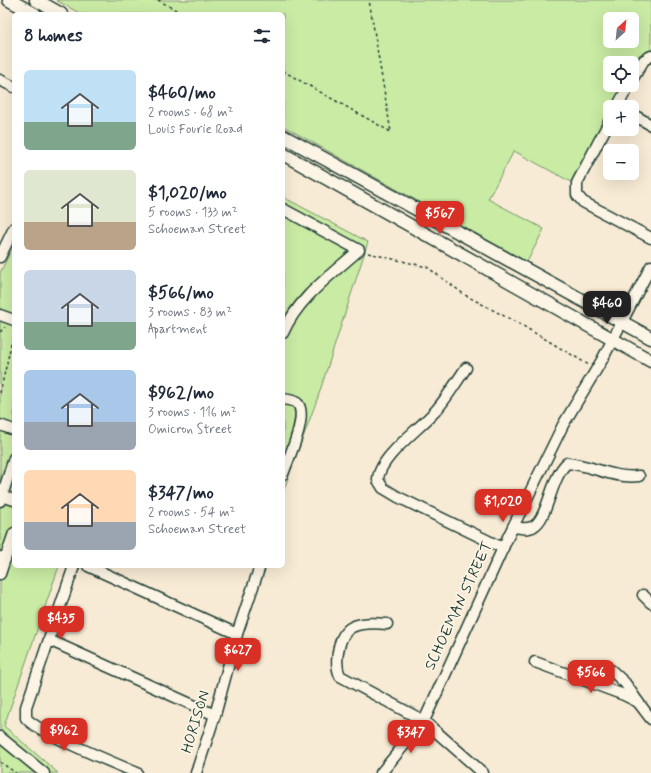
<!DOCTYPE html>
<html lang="en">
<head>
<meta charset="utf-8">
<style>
  body { margin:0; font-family:Mynerve,sans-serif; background:#f6f6f7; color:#1f2937; height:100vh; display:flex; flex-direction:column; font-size:15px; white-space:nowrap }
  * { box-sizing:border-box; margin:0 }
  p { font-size:13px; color:#747a83 }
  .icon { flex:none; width:22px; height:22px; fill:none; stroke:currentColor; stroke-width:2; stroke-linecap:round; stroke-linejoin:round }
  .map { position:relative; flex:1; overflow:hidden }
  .drawer { position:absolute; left:12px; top:12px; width:273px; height:556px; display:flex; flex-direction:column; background:#fff; border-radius:6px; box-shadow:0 4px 16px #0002 }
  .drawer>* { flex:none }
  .needle { width:26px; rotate:27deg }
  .fabs { position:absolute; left:603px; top:12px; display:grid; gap:8px }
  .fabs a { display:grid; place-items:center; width:36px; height:36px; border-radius:6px; background:#fff; box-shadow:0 4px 16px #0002; font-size:20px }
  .price { position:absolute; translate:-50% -34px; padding:0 9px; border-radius:8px; background:#d93025; color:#fff; font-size:13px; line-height:26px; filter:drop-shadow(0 1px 2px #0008) }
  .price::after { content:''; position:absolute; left:50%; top:24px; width:12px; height:9px; margin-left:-6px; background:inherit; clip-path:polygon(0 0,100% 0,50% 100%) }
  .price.selected { background:#222; color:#fff }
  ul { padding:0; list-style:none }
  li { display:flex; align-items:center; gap:12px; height:100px; padding:0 12px }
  li span { display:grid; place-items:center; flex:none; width:112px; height:80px; border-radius:6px; color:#555 }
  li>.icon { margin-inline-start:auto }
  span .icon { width:48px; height:48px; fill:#fffc; stroke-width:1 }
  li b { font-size:17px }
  h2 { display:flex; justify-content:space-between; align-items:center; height:48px; padding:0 12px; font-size:17px }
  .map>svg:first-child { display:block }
  .green { fill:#c9eba4; stroke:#74946c; fill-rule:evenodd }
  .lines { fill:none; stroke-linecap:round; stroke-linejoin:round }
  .minor-casing { stroke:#1f3d34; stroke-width:13 }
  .major-casing { stroke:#1f3d34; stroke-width:15 }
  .path { stroke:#1f3d34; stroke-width:1.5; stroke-dasharray:3 3; stroke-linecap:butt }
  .minor { stroke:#fcf5e5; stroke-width:10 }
  .major { stroke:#fcf5e5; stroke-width:12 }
  .labels { text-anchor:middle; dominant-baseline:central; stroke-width:3.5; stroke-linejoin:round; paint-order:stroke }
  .street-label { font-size:15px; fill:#1f3d34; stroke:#fcf5e5 }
</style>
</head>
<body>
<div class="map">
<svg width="651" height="773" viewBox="0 0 651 773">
  <rect width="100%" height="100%" fill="#f8ebd5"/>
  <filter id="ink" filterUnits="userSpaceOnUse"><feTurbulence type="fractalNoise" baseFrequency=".025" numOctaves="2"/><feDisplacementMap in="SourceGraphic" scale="8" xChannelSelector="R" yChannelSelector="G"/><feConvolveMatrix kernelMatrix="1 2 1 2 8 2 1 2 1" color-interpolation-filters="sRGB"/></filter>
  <g filter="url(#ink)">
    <g class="green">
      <path d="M 56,0 L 651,0 L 651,51 L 640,54 L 632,68 L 632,63 L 610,63 L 610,85 L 623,85 L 571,182 L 514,151 L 488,199 L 544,229 L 527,262 L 283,126 L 283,14 L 81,14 ZM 610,19 L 632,19 L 632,41 L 610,41 Z"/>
      <path d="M 283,197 L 368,242 L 318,397 L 283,492 Z"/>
      <path d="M 14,244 L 14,566 L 59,566 L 4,726 L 58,773 L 0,773 L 0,273 Z"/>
    </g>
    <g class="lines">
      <g class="minor-casing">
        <g id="minor">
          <path d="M 0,80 L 14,87"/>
          <path d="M 632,80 L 644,60 L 651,56"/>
          <path d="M 617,107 L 629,85"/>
          <path d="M 632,114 L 651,125"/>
          <path d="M 610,120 L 577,183 L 577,195 L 583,202 L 651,238"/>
          <path d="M 283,209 L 359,250 C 331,275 298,298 283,333"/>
          <path d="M 0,257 L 14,228"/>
          <path d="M 0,315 L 14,320"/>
          <path d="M 466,368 C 457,381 448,396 438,408 C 424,426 378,457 378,480 L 383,488 L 398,497 L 503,548"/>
          <path d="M 283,399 C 288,400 295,400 298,404 C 308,417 288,459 283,474"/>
          <path d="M 0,425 L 14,430"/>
          <path d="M 0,495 L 2,496 L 14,458"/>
          <path d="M 0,501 L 2,496 L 14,500"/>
          <path d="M 513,527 C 520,528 528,530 534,526 C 548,518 551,477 567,463 C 593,465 612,479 639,476"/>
          <path d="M 0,557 L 5,559 L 14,533"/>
          <path d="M 74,566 L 26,707 L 26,718 C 36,732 117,764 137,773"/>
          <path d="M 88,566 L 237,634"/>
          <path d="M 0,574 L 5,559"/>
          <path d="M 643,595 L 651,603"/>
          <path d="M 387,624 C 376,623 363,622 352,627 C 338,634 334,663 340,676 L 424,721 L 483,773"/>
          <path d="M 49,640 L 215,715"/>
          <path d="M 535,662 L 624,695 L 638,702 L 651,719"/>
          <path d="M 611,670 L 625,683 L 638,702"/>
          <path d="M 0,737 L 44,773"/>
          <path d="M 196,773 L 215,715 L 237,634 L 260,566"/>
          <path d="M 381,773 L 424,721 L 508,537 L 563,425 L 602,360 L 651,266"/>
        </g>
      </g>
      <g class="major-casing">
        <g id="major">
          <path d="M 9,0 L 35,14"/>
          <path d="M 36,0 L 61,14"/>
          <path d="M 283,136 L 651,338"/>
          <path d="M 283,154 L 651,361"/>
        </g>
      </g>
      <g class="path">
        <path d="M 158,0 L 183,14"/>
        <path d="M 283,71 L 391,132 L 369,0"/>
        <path d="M 368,253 L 427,267 L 465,295 L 523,326 L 589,365"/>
        <path d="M 0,332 L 5,327"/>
        <path d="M 0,393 L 14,332"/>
        <path d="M 0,762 L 16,773"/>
      </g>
      <use href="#minor" class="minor"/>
      <use href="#major" class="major"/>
    </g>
  </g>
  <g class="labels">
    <g class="street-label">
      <text transform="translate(459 606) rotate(-65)">SCHOEMAN STREET</text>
      <text transform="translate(196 722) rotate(-73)">HORISON</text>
    </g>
  </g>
</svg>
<div class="fabs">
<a><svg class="needle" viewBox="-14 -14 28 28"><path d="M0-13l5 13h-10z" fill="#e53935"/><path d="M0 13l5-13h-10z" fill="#747a83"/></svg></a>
<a><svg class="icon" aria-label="locate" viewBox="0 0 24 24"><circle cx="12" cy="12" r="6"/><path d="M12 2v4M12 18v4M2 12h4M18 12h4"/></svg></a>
<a>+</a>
<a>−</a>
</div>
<b class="price" style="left:440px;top:235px">$567</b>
<b class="price selected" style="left:607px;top:325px">$460</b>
<b class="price" style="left:503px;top:523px">$1,020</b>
<b class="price" style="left:61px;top:640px">$435</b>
<b class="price" style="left:238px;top:672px">$627</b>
<b class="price" style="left:591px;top:694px">$566</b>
<b class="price" style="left:64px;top:752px">$962</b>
<b class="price" style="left:411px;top:754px">$347</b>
<section class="drawer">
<h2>8 homes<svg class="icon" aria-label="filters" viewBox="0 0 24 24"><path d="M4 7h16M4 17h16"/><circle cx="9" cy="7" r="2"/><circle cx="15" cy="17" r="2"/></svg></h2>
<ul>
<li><span style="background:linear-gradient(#bfe0f5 65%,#7fa58c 0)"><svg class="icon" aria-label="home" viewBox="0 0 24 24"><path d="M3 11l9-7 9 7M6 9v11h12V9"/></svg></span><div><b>$460/mo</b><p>2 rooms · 68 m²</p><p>Louis Fourie Road</p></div></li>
<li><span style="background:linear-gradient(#dfe7d0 65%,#b9a48a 0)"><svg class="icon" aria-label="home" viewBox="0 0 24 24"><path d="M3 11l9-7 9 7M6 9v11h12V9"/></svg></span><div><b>$1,020/mo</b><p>5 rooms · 133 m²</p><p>Schoeman Street</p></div></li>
<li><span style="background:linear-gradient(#c9d6e8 65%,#7fa58c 0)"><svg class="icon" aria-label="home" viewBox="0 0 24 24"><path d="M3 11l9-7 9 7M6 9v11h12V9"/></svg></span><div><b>$566/mo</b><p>3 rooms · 83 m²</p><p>Apartment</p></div></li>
<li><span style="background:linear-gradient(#a9c7e8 65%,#9aa5b1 0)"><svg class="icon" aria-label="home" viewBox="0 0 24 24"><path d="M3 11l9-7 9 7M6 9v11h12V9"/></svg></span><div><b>$962/mo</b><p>3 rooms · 116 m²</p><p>Omicron Street</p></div></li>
<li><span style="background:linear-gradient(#ffd9b3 65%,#9aa5b1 0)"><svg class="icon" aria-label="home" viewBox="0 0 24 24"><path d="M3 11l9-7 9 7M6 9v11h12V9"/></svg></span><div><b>$347/mo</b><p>2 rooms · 54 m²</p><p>Schoeman Street</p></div></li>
</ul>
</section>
</div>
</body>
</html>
